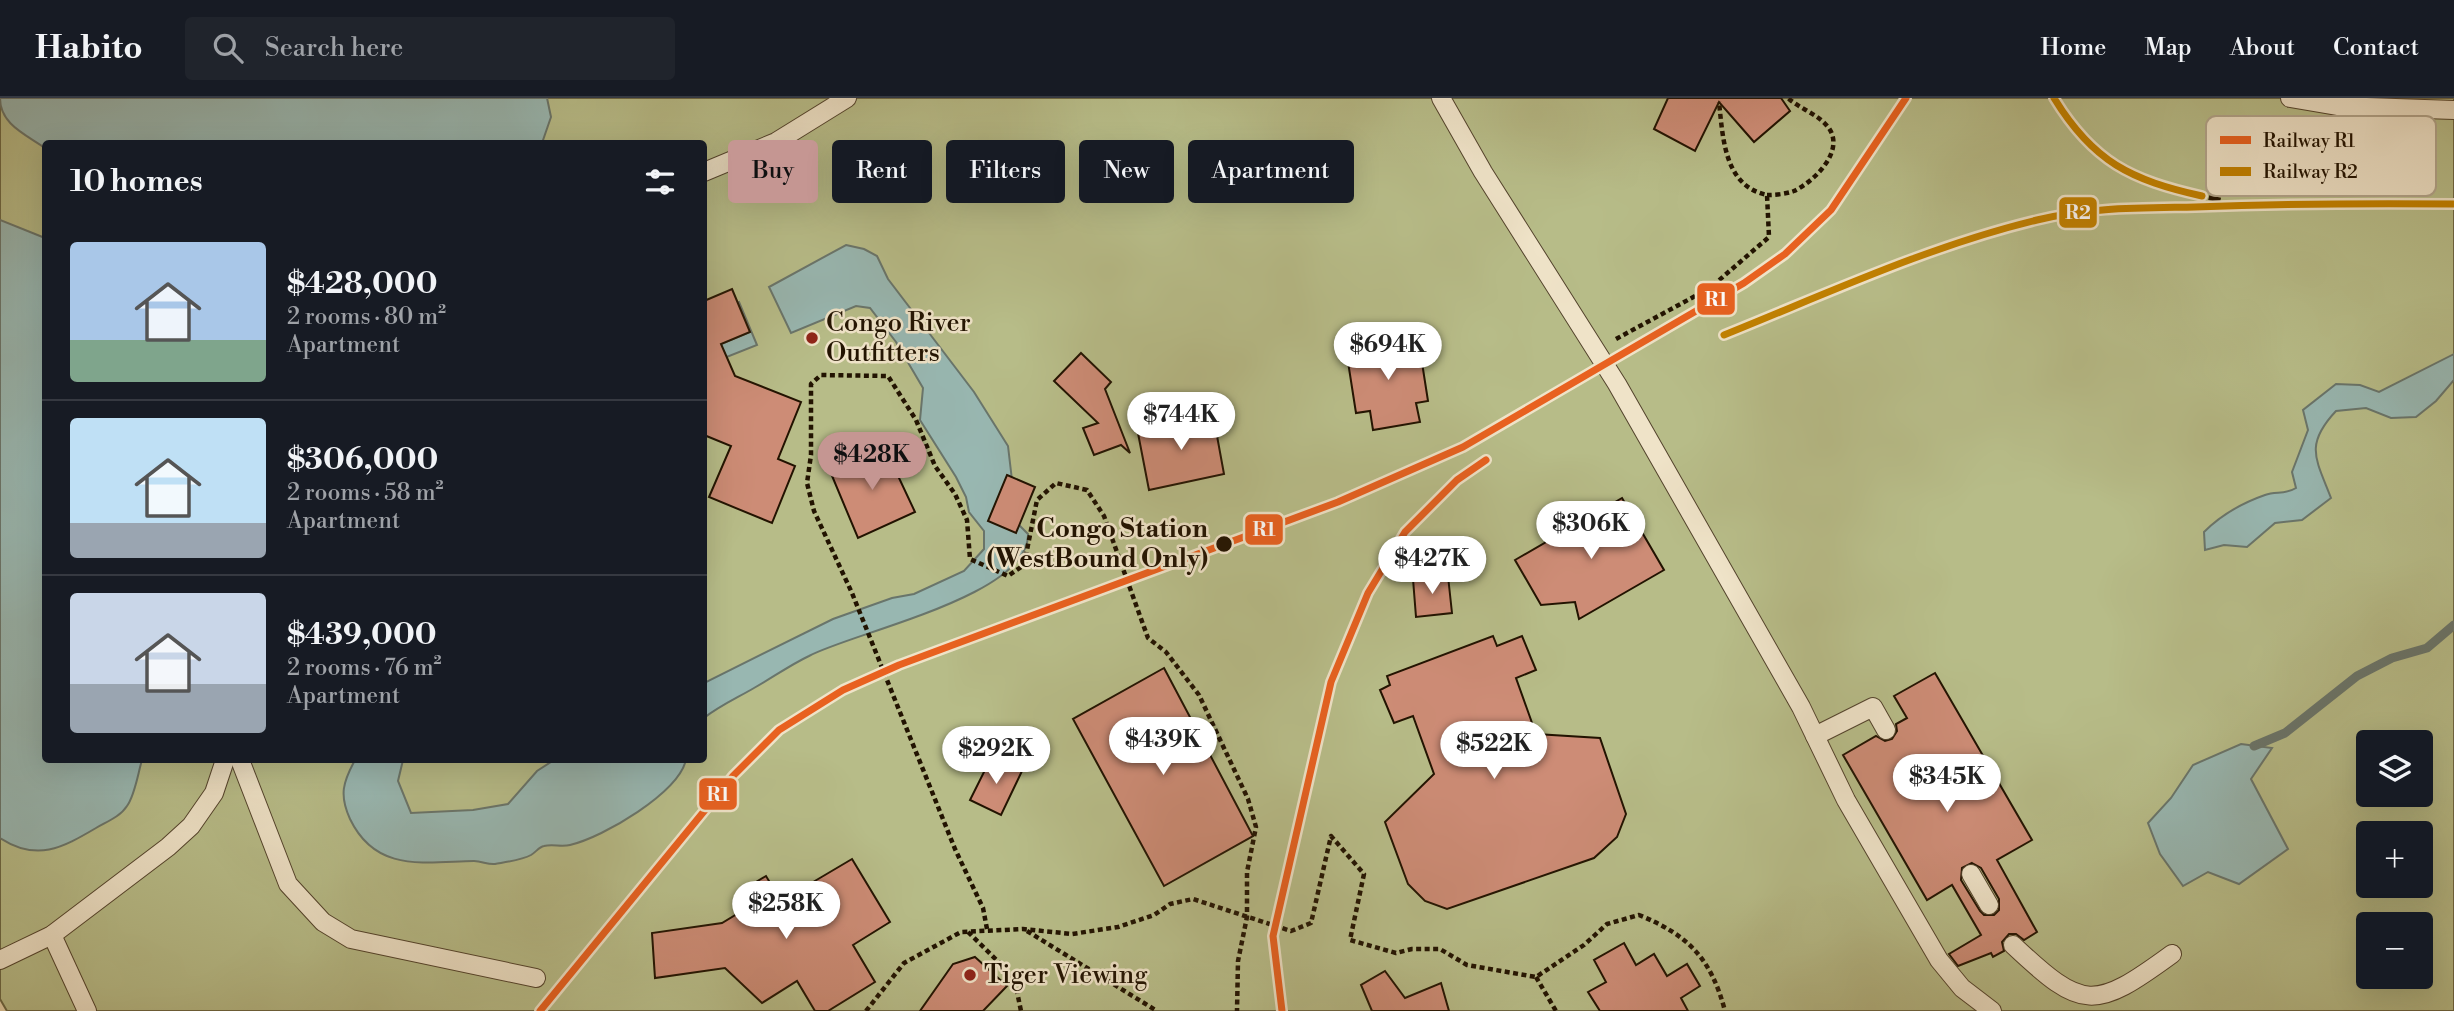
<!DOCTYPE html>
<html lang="en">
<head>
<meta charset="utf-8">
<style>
  body { margin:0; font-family:"Libre Bodoni",serif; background:#20242c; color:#f1f3f6; height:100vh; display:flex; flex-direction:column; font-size:26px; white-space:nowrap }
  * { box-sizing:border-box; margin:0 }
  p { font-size:23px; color:#9ea1a6 }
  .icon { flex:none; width:38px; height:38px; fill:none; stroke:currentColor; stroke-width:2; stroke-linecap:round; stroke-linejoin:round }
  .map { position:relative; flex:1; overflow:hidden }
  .panel { position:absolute; left:42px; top:42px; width:665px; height:623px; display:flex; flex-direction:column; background:#171b24; border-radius:7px; box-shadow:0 7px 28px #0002 }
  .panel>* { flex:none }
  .top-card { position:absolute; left:728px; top:42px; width:665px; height:63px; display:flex; gap:14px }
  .controls { position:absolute; left:2356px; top:632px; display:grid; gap:14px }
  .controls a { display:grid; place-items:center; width:77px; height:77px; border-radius:7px; background:#171b24; box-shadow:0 7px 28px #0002; font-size:35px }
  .price { position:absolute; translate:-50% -60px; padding:0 16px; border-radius:24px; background:#fff; color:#222; font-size:23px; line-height:46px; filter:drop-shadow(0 2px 4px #0008) }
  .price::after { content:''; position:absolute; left:50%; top:42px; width:21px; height:16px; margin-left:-10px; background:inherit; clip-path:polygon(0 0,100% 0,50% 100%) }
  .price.current { background:#c59692; color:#111 }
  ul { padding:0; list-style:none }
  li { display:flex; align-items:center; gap:21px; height:175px; padding:0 28px }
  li+li { border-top:2px solid #363941 }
  li span { display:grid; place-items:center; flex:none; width:196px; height:140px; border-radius:7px; color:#555 }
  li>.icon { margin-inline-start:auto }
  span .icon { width:84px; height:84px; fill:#fffc; stroke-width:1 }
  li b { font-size:30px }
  h2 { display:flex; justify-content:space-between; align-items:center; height:84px; padding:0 28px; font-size:30px }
  .chip { padding:0 24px; border-radius:7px; background:#171b24; box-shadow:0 7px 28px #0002; font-size:24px; line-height:63px }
  .chip.current { background:#c59692; color:#111 }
  header { display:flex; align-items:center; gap:42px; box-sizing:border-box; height:98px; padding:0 35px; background:#171b24; border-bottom:2px solid #363941 }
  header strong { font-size:33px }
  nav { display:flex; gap:38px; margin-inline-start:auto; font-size:24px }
  .search { width:490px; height:63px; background:#20242c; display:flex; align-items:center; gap:18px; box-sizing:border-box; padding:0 24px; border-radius:7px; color:#9ea1a6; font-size:26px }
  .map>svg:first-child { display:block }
  .green { fill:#b7bc88; stroke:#6c6844; stroke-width:2; fill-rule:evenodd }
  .water { fill:#98b7b1; stroke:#69756b; stroke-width:2 }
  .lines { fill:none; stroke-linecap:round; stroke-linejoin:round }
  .stream { stroke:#69756b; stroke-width:9 }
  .building { fill:#cd8c76; stroke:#221301; stroke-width:2; fill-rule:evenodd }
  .lane-casing { stroke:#53432c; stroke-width:20 }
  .path { stroke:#221301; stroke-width:4.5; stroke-dasharray:5 3.5; stroke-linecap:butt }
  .lane { stroke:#efe3c8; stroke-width:18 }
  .rail { stroke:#221301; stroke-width:5; stroke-dasharray:12 12; stroke-linecap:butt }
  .rail-1-casing { stroke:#efe3c8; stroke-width:12 }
  .rail-2-casing { stroke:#efe3c8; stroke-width:12 }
  .rail-1 { stroke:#e86120; stroke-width:7 }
  .rail-2 { stroke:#c28100; stroke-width:7 }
  .poi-dot { fill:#8f2418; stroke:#efe3c8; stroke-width:2.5 }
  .stop-dot { fill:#221301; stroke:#efe3c8; stroke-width:2.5 }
  .labels { text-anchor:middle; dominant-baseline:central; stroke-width:5; stroke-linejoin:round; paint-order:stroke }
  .poi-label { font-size:26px; fill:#221301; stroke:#efe3c8; text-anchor:start }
  .stop-label { font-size:26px; font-weight:bold; fill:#221301; stroke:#efe3c8; text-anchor:end }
  .key { fill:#efe3c8; stroke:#b2a58c; stroke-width:2 }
  .key-label { font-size:19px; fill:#221301 }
  .line-badge { stroke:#efe3c8; stroke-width:2.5 }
  .badge-label { font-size:19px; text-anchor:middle; font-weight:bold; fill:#fff }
</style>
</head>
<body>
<header>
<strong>Habito</strong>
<div class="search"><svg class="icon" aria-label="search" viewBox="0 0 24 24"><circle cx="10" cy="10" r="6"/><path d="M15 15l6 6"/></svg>Search here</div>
<nav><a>Home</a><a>Map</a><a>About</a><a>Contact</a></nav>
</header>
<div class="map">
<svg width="2454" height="913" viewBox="0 0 2454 913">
  <rect width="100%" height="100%" fill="#e7d4ab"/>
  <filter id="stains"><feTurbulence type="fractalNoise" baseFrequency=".00286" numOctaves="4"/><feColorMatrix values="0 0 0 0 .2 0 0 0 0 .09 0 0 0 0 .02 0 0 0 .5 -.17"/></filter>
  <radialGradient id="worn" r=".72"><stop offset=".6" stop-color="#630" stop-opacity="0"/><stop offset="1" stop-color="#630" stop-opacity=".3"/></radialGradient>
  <path class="green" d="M 0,0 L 2454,0 L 2454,913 L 7,913 L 0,901 ZM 46,46 L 704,46 L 704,662 L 46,662 ZM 2368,644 L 2420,644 L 2420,696 L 2368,696 ZM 2368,735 L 2420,735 L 2420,788 L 2368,788 ZM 2368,826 L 2420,826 L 2420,878 L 2368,878 Z"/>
  <g class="water">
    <path d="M 0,0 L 547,0 L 551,19 L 542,45 L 46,46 L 45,50 C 25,36 0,26 0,0 Z"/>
    <path d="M 0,122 L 45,140 L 46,662 L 142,662 C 138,675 135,697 127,708 C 120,719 106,724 96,730 C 62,750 37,764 0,740 Z"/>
    <path d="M 846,147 L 864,151 L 877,158 L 888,181 L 974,294 L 1008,348 L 1017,425 L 1028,436 C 1030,498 854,534 809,558 C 790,567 772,580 754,590 C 737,600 719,608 704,620 L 704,585 L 833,521 L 892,500 L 914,496 L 964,473 L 984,451 L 984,433 L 969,414 L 966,399 L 956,379 L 920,322 L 923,290 L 896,244 L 870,210 L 856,208 L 791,235 L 769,189 Z"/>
    <path d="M 739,204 L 757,247 L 704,268 L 704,253 L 750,234 L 743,219 L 704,235 L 704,219 Z"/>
    <path d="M 2454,256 L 2454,282 L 2436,303 L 2416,319 L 2391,320 L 2366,310 L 2336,313 C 2304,347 2316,361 2331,400 L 2302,422 L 2275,425 L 2247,449 L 2224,447 L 2205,452 L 2204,434 C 2221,417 2242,405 2265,397 C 2276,393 2285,397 2296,390 L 2292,374 L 2308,332 L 2303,312 L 2336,286 L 2360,287 L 2379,294 Z"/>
    <path d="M 2241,646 L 2272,650 L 2251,681 L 2288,751 L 2239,786 L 2208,774 L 2183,788 L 2160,756 L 2148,725 L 2171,700 L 2193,667 Z"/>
    <path d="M 355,662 L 403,662 L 398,683 L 411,715 L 473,712 L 508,706 L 537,673 L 554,662 L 686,662 C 678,695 604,739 570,747 C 562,749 552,746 544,748 C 539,749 536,754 531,757 C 522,762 506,764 495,766 C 488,767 482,763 474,763 C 424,764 376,775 350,721 C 339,697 343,684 355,662 Z"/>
  </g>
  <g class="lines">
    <path class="stream" d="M 2254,648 L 2285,635 L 2357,578 L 2392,560 L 2427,550 L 2454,527"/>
  </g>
  <g class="building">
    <path d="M 1668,0 L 1781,0 L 1790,13 L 1754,44 L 1719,4 L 1695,53 L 1654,31 Z"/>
    <path d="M 732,191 L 750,234 L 721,246 L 735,278 L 801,304 L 778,361 L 795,368 L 772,425 L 709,399 L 731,348 L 704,337 L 704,203 Z"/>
    <path d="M 1418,239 L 1428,303 L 1416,305 L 1420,324 L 1373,332 L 1370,313 L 1356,315 L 1346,251 Z"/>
    <path d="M 1081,255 L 1111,284 L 1105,291 L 1130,355 L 1121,347 L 1094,357 L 1083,330 L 1098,325 L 1054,283 Z"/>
    <path d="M 1213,316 L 1224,376 L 1149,392 L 1137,330 Z"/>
    <path d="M 884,348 L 915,414 L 858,440 L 830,373 Z"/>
    <path d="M 1007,377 L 1035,389 L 1016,435 L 988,423 Z"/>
    <path d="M 1622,400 L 1664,472 L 1579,521 L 1575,504 L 1541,507 L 1515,462 Z"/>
    <path d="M 1448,478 L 1452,515 L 1416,519 L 1413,481 Z"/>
    <path d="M 1493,538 L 1497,548 L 1522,538 L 1536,572 L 1516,580 L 1536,636 L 1600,640 L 1626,716 L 1617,739 L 1594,760 L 1447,811 L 1425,803 L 1408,786 L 1385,724 L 1434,676 L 1413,618 L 1394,625 L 1380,592 L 1390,587 L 1387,578 Z"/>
    <path d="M 1164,570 L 1253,738 L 1164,788 L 1073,621 Z"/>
    <path d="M 1935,575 L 2032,742 L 1997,762 L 2037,834 L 2024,842 L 2016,836 L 2009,836 L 2002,844 L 2004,853 L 1993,859 L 1991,855 L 1958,868 L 1949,856 L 1981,837 L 1952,787 L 1927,802 L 1843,657 L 1876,638 L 1885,643 L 1892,641 L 1897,633 L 1896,626 L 1907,620 L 1894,598 ZM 1972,765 L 1981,770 L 1999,801 L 1999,812 L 1994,817 L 1984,817 L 1980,813 L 1961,782 L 1962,770 Z"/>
    <path d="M 992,658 L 1022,673 L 1001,717 L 970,702 Z"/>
    <path d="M 852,761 L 890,824 L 853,847 L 875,884 L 828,913 L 815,913 L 797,883 L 762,905 L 725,870 L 655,880 L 652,835 L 722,825 L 755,805 L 746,790 L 766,778 L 781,803 Z"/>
    <path d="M 1624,845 L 1636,867 L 1654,856 L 1667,878 L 1687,866 L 1700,888 L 1681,900 L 1688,913 L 1600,913 L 1588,894 L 1606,884 L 1594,862 Z"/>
    <path d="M 975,859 L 1007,888 L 983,913 L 920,913 L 953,866 Z"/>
    <path d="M 1385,873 L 1405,900 L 1441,885 L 1449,913 L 1372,913 L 1361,887 Z"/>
  </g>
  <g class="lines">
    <g class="lane-casing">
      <g id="lane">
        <path d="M 1441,0 L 1483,74 L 1617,286 L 1801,609 L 1846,702 L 1939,862 L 1962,890 L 1992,913"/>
        <path d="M 2290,0 L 2337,8 L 2454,12"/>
        <path d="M 704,74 L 776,44 L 847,0"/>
        <path d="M 1815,638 L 1873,609 L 1886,632"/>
        <path d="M 240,662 L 288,786 L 323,824 L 351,841 L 536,880"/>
        <path d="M 1971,776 L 1989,807"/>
        <path d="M 52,837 L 87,913"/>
        <path d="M 2013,847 C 2083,913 2094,913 2172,856"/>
        <path d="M 0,862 L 52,837 L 168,749 L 191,728 L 214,695 L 225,662"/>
      </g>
    </g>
    <g class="path">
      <path d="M 1767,97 C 1775,97 1786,96 1794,93 C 1815,83 1846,52 1828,29 C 1818,16 1800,11 1788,0"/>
      <path d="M 1616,241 L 1710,190 L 1769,139 L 1767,97 C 1724,88 1723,40 1719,4"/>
      <path d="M 987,831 L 983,810 L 955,751 L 852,495 L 814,413 L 807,385 L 811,357 L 811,286 L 821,277 L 888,278 L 916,322 L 935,368 L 955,396 L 967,422 L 970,461 L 1008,478 L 1024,467 L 1037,402 L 1056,385 L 1087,392 L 1104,418 L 1148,540 L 1166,554 L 1199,597 L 1248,701 L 1256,729 L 1247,774 L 1247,819 L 1238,863 L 1237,913"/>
      <path d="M 1027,833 L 1157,913"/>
      <path d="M 968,834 L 1014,879 L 1021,913"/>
      <path d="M 1536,879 L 1556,913"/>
      <path d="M 866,913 L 904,865 L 961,834 L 1023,831 L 1072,836 L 1118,829 L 1154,817 L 1170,806 L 1193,801 L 1291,833 L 1311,825 L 1331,738 L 1364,776 L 1350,842 L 1396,855 L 1412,851 L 1440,851 L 1467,867 L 1536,879 L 1584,847 L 1607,826 L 1639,817 C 1688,837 1711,860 1725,913"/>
    </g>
    <use href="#lane" class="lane"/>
    <path class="rail" d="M 2054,0 L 2092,52 L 2122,72 L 2160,89 L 2238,106 L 2314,105"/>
    <g class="rail-1-casing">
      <g id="rail-1">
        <path d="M 540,913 L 733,678 L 779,632 L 843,592 L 899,567 L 1338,404 L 1463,349 L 1744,185 L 1785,156 L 1831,112 L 1906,0"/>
        <path d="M 1282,913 L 1273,838 L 1331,584 L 1368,495 L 1405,434 L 1457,382 L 1486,362"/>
      </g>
    </g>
    <g class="rail-2-casing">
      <g id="rail-2">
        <path d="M 2054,0 C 2093,64 2131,82 2202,98"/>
        <path d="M 1724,237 C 1826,196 1929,148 2037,122 C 2088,109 2142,110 2195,109 C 2281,106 2367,105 2454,106"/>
      </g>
    </g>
    <use href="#rail-1" class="rail-1"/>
    <use href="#rail-2" class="rail-2"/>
  </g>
  <g class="poi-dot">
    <circle cx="812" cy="240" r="7"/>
    <circle cx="970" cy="877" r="7"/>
  </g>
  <circle class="stop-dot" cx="1224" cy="446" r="9"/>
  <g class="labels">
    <g class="poi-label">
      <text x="826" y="225">Congo River<tspan x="826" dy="30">Outfitters</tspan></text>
      <text x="984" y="877">Tiger Viewing</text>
    </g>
    <g class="stop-label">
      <text x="1208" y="431">Congo Station<tspan x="1208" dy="30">(WestBound Only)</tspan></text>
    </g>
  </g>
  <rect x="2206" y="18" width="230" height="80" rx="10" class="key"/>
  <rect x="2220" y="38" width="31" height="8" fill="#e86120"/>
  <rect x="2220" y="69" width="31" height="9" fill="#c28100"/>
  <g class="key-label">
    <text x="2263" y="49">Railway R1</text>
    <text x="2263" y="80">Railway R2</text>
  </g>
  <g class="line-badge">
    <rect x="2058" y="98" width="40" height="33" rx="7" fill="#c28100"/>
    <rect x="1696" y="184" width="40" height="34" rx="7" fill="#e86120"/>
    <rect x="1244" y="415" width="40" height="33" rx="7" fill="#e86120"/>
    <rect x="698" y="679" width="40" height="34" rx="7" fill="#e86120"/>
  </g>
  <g class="badge-label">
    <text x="2078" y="121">R2</text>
    <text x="1716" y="208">R1</text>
    <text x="1264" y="438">R1</text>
    <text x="718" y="703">R1</text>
  </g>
  <rect width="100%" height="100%" filter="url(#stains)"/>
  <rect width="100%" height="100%" fill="url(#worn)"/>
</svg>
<div class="controls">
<a><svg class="icon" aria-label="layers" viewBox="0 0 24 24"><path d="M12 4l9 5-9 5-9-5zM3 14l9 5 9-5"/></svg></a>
<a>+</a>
<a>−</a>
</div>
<b class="price" style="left:1388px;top:284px">$694K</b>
<b class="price" style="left:1181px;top:354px">$744K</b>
<b class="price current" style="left:872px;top:394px">$428K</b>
<b class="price" style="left:1591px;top:463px">$306K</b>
<b class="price" style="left:1432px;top:498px">$427K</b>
<b class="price" style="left:1163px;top:679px">$439K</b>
<b class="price" style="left:1494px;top:683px">$522K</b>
<b class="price" style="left:996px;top:688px">$292K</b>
<b class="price" style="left:1947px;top:716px">$345K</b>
<b class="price" style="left:786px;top:843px">$258K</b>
<div class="top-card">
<a class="chip current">Buy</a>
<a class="chip">Rent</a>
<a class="chip">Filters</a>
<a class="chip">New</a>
<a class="chip">Apartment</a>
</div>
<section class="panel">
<h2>10 homes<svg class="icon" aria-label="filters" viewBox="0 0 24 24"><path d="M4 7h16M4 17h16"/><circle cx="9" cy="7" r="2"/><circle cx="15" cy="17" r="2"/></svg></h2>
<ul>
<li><span style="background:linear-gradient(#a9c7e8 70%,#7fa58c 0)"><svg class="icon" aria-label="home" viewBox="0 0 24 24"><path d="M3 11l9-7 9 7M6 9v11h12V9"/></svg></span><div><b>$428,000</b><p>2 rooms · 80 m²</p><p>Apartment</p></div></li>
<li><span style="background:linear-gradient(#bfe0f5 75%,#9aa5b1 0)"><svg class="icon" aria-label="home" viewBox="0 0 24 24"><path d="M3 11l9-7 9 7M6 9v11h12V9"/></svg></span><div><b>$306,000</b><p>2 rooms · 58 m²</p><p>Apartment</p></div></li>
<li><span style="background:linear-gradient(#c9d6e8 65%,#9aa5b1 0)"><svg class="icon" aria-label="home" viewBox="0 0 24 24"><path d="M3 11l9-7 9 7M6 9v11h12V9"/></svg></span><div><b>$439,000</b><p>2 rooms · 76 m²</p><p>Apartment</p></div></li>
</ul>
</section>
</div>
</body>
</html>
